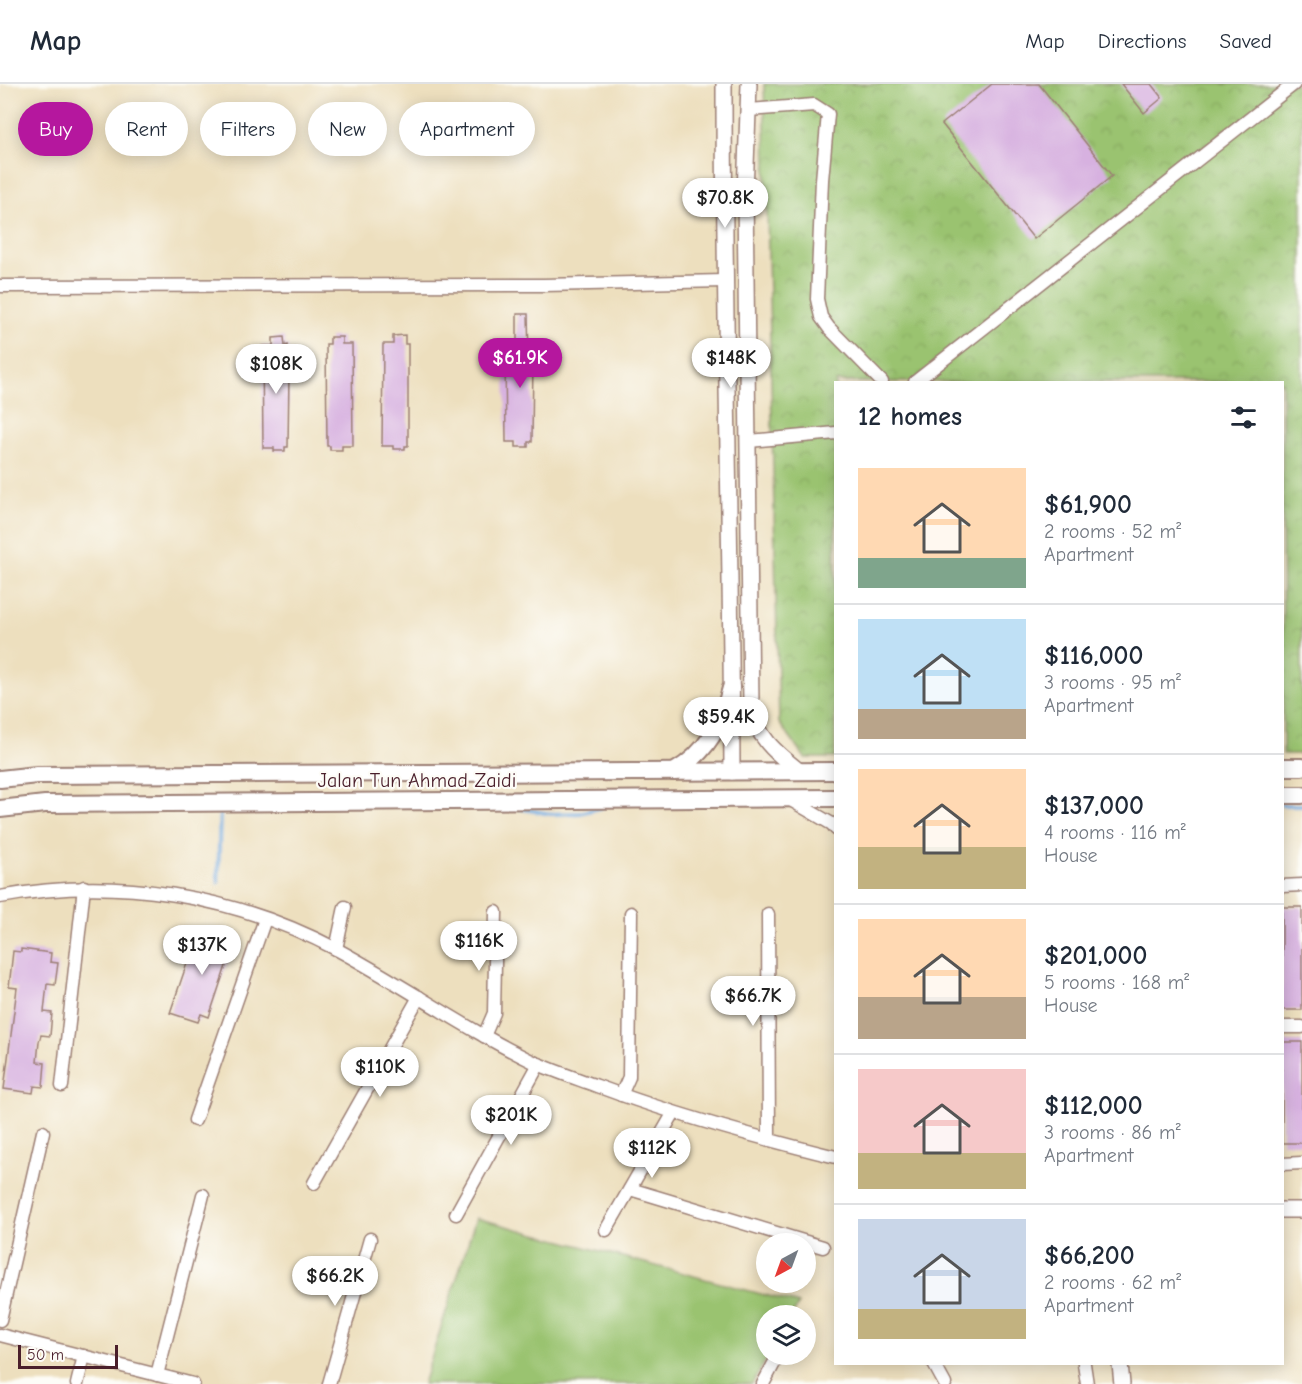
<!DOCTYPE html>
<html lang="en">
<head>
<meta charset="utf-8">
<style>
  body { margin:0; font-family:"Comic Neue",sans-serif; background:#f2f2f3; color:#1f2937; height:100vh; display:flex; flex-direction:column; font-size:22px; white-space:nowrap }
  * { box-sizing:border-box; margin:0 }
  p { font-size:20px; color:#747a83 }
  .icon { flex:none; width:33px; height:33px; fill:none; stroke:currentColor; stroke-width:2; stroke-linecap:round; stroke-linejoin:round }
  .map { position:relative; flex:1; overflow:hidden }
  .drawer { position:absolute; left:834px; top:297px; width:450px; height:984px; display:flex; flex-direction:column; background:#fff; border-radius:0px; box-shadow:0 3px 15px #0003 }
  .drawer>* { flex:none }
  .banner { position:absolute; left:18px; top:18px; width:570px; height:54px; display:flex; gap:12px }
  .needle { width:39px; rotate:221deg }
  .controls { position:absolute; left:756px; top:1149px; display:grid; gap:12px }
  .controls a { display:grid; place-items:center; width:60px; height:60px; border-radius:50%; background:#fff; box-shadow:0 3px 15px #0003; font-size:30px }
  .scale { position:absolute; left:18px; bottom:15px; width:100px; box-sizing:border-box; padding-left:6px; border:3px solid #4a1f2b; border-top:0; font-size:16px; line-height:21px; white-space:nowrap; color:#4a1f2b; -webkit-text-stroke:4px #fdfcf7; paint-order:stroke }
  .price { position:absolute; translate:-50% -51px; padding:0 14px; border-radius:21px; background:#fff; color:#222; font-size:20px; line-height:39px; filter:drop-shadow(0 2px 3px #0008) }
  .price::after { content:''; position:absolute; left:50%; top:36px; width:18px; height:14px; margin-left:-9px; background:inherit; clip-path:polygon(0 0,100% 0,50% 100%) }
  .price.on { background:#b5179e; color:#fff }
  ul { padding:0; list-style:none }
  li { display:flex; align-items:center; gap:18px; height:150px; padding:0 24px }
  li+li { border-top:2px solid #e0e1e3 }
  li span { display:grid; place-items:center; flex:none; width:168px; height:120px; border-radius:0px; color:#555 }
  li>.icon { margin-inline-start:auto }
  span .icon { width:72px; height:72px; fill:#fffc; stroke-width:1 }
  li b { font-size:26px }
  h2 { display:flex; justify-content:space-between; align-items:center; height:72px; padding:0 24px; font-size:26px }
  .chip { padding:0 21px; border-radius:27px; background:#fff; box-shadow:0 3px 15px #0003; font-size:21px; line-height:54px }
  .chip.on { background:#b5179e; color:#fff }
  header { display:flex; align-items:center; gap:36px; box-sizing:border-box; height:84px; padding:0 30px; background:#fff; border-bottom:2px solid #e0e1e3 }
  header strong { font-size:28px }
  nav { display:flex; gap:33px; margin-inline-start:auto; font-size:21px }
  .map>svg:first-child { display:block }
  .green { fill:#9ac36f; stroke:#72714d; stroke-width:1.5 }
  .park { fill:url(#park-crowns); stroke:#72714d; stroke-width:1.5 }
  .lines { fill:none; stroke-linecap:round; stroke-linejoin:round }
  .stream { stroke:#6ea8de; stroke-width:4 }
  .building { fill:#d7b1e0 }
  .minor-casing { stroke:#9c7f74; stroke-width:15 }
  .tertiary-casing { stroke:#9c7f74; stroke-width:18 }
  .secondary-casing { stroke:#9c7f74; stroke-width:20 }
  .minor { stroke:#fff; stroke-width:12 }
  .tertiary { stroke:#fff; stroke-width:15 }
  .secondary { stroke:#fff; stroke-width:16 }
  .labels { text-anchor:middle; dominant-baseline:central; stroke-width:4.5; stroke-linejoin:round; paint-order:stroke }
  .street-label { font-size:20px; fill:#4a1f2b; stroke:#fdfcf7 }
</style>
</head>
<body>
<header>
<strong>Map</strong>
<nav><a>Map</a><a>Directions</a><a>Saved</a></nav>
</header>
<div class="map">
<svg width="1302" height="1300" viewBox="0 0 1302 1300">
  <defs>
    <pattern id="park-crowns" width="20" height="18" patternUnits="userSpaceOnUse" patternTransform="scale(1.5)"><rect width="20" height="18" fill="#9ac36f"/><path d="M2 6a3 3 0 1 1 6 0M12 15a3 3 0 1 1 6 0" fill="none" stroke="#86a760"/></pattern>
  </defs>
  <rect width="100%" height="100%" fill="#fdfcf7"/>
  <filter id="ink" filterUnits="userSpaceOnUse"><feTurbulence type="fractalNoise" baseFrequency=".0167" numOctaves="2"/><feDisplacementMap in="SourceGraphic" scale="12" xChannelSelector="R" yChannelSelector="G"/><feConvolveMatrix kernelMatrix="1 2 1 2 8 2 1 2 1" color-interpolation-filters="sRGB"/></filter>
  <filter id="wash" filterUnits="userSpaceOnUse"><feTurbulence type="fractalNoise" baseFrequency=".008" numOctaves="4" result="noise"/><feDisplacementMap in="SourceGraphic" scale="24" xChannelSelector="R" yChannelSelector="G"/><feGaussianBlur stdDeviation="1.35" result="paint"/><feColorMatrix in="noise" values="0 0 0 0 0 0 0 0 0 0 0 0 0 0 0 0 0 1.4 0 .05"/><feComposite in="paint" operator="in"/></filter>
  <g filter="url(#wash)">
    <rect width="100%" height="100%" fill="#eddfbe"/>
    <path class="green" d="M 476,1134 L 799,1220 L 792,1231 L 766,1232 L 766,1270 L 769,1271 L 752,1300 L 423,1300 Z"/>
    <path class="park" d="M 764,0 L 1302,0 L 1302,670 L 1283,670 L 1282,298 L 836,298 L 835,674 L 805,674 L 779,639 Z"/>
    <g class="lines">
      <g class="stream">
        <path d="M 1282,721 L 1302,721"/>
        <path d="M 518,724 L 551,730 L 580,729 L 602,723"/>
        <path d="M 218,798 L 220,726 L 223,726"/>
      </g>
    </g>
    <g id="blocks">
      <g class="building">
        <path d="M 992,0 L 1039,0 L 1112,92 L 1034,155 L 942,40 Z"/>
        <path d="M 1121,0 L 1151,0 L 1162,14 L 1144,29 Z"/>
        <path d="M 517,230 L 528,230 L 529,274 L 533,273 L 532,358 L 528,358 L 528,363 L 516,363 L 516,358 L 506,358 L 505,274 L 517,274 Z"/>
        <path d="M 405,251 L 405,260 L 408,260 L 408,362 L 405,362 L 405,365 L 393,365 L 393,362 L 382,362 L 383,260 L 393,260 L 393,252 Z"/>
        <path d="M 284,253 L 285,262 L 288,261 L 289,290 L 288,363 L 285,363 L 285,367 L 274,367 L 274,364 L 263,364 L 262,262 L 273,262 L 273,254 Z"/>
        <path d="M 330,253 L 342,253 L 342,260 L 352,260 L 353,362 L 342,362 L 342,366 L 330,366 L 330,362 L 327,362 L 326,260 L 330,260 Z"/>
        <rect x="1282" y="823" width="20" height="103"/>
        <path d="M 199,844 L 227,854 L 224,862 L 232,864 L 209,933 L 201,930 L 198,938 L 170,929 Z"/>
        <path d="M 21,865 L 51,869 L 50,878 L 58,879 L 55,901 L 47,900 L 44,928 L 52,929 L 50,952 L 41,951 L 39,958 L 37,978 L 45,979 L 43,1003 L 34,1002 L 33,1009 L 4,1005 L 17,904 L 9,903 L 13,867 L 21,868 Z"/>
        <rect x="1282" y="958" width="20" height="101"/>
      </g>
    </g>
  </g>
  <g filter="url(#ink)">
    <use href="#blocks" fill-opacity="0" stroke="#9c7f74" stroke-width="1.5"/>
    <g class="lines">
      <g class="minor-casing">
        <g id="minor">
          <path d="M 749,26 L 814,21 L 828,30 L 822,96 L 817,215 L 821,233 L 829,244 L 882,298"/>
          <path d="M 0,202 L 544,201 L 724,197"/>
          <path d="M 915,298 L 1294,0"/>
          <path d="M 749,357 L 836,349"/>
          <path d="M 789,715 L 832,740 L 836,745"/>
          <path d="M 1282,802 L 1302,801"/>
          <path d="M 0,813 C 115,791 234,811 338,866 C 405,902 468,947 538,980 C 557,988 578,995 597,1002 C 675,1031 755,1053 836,1073"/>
          <path d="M 768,830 L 769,1055"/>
          <path d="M 336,865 L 345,823"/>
          <path d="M 1282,943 L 1302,943"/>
          <path d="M 484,952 L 494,929 L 496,828"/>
          <path d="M 62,1002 L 84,803"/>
          <path d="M 621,1011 L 629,993 L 631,829"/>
          <path d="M 195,1036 L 265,835"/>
          <path d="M 1282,1080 L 1302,1079"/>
          <path d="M 314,1099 L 419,913"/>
          <path d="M 630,1105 L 823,1163"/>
          <path d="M 456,1130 L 539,980"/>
          <path d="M 606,1146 L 673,1030"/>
          <path d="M 0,1236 L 43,1048"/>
          <path d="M 0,1251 L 193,1300"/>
          <path d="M 934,1280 L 945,1300"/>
          <path d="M 1084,1280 L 1087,1300"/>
          <path d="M 157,1291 L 203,1111"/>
          <path d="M 77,1300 L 84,1272"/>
          <path d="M 329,1300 L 370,1155"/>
          <path d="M 763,1300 L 779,1270"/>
        </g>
      </g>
      <g class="tertiary-casing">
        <g id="tertiary">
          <path d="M 724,0 C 724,229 731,458 732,688"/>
          <path d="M 749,0 L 745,109 L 751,621 C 755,652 776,669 799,687"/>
          <path d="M 1282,1126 L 1302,1126"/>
          <path d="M 1120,1280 L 1122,1300"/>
        </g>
      </g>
      <g class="secondary-casing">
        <g id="secondary">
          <path d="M 1282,683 L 1302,683"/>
          <path d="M 674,688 C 707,669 722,640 731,604"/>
          <path d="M 0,695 L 37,691 L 836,687"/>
          <path d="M 1282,711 L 1302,711"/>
          <path d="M 0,725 L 45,720 L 836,714"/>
        </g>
      </g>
      <use href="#minor" class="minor"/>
      <use href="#tertiary" class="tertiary"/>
      <use href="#secondary" class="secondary"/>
    </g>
  </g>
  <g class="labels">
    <g class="street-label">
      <text x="417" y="696">Jalan Tun Ahmad Zaidi</text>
    </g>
  </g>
</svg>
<div class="controls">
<a><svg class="needle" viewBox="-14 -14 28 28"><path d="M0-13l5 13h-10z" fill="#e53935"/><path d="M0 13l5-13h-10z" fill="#747a83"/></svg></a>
<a><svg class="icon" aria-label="layers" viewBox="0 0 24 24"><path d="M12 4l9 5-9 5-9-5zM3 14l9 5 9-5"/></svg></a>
</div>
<div class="scale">50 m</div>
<b class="price" style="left:725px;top:145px">$70.8K</b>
<b class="price on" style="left:520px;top:305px">$61.9K</b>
<b class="price" style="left:731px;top:305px">$148K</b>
<b class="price" style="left:276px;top:311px">$108K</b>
<b class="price" style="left:726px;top:664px">$59.4K</b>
<b class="price" style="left:479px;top:888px">$116K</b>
<b class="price" style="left:202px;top:892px">$137K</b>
<b class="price" style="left:753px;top:943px">$66.7K</b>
<b class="price" style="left:380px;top:1014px">$110K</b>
<b class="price" style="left:511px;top:1062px">$201K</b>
<b class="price" style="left:652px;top:1095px">$112K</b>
<b class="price" style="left:335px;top:1223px">$66.2K</b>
<div class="banner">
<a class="chip on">Buy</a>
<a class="chip">Rent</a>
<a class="chip">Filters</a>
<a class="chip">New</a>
<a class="chip">Apartment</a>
</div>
<section class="drawer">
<h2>12 homes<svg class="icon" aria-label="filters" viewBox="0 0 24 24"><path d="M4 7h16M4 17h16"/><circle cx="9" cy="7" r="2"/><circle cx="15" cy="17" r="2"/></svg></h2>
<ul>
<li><span style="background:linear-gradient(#ffd9b3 75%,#7fa58c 0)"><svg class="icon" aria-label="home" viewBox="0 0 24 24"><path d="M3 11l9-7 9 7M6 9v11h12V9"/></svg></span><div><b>$61,900</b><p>2 rooms · 52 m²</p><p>Apartment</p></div></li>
<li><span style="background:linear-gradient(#bfe0f5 75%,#b9a48a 0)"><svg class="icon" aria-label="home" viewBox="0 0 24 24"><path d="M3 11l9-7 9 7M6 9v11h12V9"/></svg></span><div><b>$116,000</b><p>3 rooms · 95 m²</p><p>Apartment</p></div></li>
<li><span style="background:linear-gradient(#ffd9b3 65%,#c2b280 0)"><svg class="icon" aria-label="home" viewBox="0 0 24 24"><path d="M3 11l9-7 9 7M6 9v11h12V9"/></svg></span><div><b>$137,000</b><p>4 rooms · 116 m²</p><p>House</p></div></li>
<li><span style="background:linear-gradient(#ffd9b3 65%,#b9a48a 0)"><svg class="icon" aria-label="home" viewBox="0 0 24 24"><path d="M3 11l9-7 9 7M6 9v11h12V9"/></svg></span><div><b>$201,000</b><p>5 rooms · 168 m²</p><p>House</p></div></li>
<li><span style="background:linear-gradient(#f6c9c9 70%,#c2b280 0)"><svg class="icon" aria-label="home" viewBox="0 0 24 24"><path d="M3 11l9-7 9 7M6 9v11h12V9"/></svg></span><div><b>$112,000</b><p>3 rooms · 86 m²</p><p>Apartment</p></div></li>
<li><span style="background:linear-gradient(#c9d6e8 75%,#c2b280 0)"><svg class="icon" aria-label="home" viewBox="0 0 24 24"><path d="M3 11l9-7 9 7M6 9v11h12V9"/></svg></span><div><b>$66,200</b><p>2 rooms · 62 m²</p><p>Apartment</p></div></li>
</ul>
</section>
</div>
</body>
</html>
